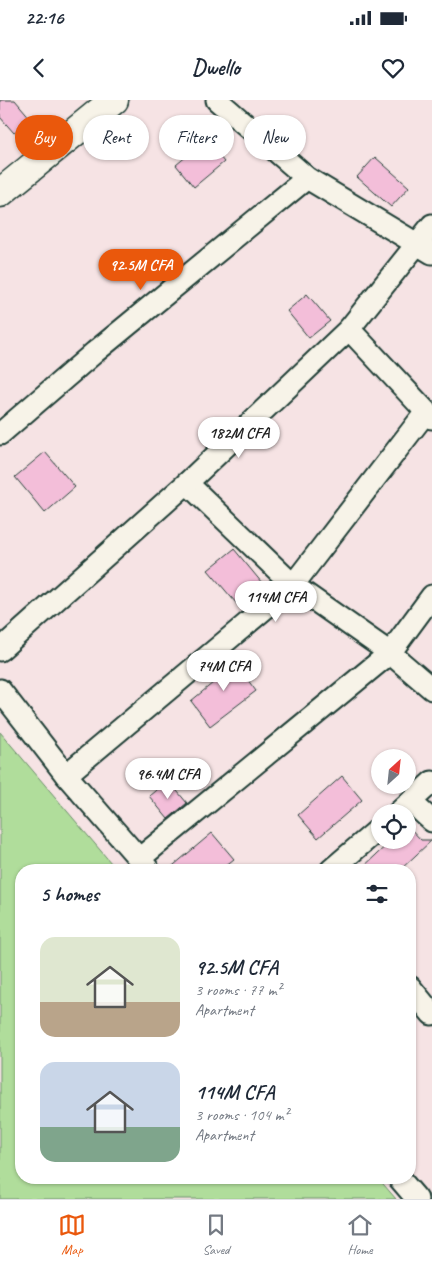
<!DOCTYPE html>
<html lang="en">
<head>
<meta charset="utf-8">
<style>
  body { margin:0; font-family:Caveat,sans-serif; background:#f2f2f3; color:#1f2937; height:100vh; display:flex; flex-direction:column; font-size:19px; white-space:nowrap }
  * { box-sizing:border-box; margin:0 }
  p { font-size:16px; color:#747a83 }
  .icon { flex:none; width:28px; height:28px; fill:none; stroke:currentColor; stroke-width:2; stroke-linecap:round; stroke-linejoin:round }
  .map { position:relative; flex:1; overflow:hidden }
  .sheet { position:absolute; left:15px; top:764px; width:401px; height:320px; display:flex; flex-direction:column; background:#fff; border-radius:20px; box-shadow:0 1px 4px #0004 }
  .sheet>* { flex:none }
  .banner { position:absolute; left:15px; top:15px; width:402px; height:45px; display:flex; gap:10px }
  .needle { width:32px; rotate:27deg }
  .buttons { position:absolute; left:371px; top:649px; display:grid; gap:10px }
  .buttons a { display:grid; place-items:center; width:45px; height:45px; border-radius:50%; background:#fff; box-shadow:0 1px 4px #0004; font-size:25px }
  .price { position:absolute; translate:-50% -42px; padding:0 11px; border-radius:18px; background:#fff; color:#222; font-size:16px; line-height:32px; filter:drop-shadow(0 1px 2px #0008) }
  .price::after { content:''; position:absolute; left:50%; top:30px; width:15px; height:11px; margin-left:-8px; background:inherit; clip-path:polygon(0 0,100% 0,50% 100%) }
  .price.current { background:#ea580c; color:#fff }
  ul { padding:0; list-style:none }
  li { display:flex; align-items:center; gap:15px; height:125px; padding:0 25px }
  li span { display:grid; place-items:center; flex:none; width:140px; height:100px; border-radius:15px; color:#555 }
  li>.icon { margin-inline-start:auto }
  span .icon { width:60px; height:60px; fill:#fffc; stroke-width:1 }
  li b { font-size:21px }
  h2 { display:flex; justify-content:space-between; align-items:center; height:60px; padding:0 25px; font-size:21px }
  .chip { padding:0 18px; border-radius:22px; background:#fff; box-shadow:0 1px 4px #0004; font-size:18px; line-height:45px }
  .chip.current { background:#ea580c; color:#fff }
  .status { display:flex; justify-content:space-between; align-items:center; height:35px; padding:0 25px; background:#fff; direction:ltr }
  .status svg { height:14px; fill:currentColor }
  header { display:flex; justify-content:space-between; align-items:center; height:65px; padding:0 25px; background:#fff; font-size:22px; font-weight:700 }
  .tabs { display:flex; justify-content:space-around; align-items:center; height:70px; border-top:1px solid #e0e1e3; background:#fff; font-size:14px; color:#747a83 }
  .tabs a { display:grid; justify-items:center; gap:2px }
  .tabs .current { color:#ea580c }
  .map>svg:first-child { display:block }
  .green { fill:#b0dd9b; stroke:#688d68 }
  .building { fill:#f3bed9; stroke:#1f3d34 }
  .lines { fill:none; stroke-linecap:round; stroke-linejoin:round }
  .street-casing { stroke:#1f3d34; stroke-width:25 }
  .secondary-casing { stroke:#1f3d34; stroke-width:31 }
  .street { stroke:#f7f3e8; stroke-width:21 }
  .secondary { stroke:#f7f3e8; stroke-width:28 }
</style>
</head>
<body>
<div class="status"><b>22:16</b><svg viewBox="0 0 49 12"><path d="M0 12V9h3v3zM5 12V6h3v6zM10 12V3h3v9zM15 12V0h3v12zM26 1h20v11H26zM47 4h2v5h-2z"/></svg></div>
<header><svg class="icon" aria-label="back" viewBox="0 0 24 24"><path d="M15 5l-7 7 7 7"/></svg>Dwello<svg class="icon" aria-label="heart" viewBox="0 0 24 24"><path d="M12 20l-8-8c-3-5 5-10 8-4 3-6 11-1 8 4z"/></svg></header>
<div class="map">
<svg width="432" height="1099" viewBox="0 0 432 1099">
  <rect width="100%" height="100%" fill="#f6e3e4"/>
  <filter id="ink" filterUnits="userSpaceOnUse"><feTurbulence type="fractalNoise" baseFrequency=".02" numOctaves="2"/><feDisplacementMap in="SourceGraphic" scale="10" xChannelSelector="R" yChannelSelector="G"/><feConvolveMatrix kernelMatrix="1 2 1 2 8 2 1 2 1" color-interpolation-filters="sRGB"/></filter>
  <g filter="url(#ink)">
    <path class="green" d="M 0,632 L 117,770 L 21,770 L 21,1078 L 378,1078 L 396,1099 L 0,1099 Z"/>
    <g class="building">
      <path d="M 0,0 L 15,0 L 31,19 L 14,33 L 0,17 Z"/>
      <path d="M 206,40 L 224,62 L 194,87 L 176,65 Z"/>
      <path d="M 375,57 L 409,87 L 391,107 L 357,77 Z"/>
      <path d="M 307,194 L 330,221 L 309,238 L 287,211 Z"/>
      <path d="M 45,352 L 75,387 L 45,413 L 15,377 Z"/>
      <path d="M 234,449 L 267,489 L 242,510 L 208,470 Z"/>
      <path d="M 229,555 L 256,591 L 210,626 L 191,601 L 219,578 L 212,569 Z"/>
      <path d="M 342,676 L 362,700 L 318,738 L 298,715 Z"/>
      <path d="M 168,680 L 187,703 L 168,719 L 149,696 Z"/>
      <path d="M 408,726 L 421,740 L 432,740 L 400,770 L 360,770 L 392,740 L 408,740 Z"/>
      <path d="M 212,733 L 234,759 L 220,770 L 168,770 Z"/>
    </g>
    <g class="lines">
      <g class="street-casing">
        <g id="street">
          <path d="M 217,0 L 307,78 L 432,153"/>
          <path d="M 349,229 L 432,318"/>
          <path d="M 0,334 L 95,252 L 307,78"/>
          <path d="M 187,383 L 293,485 L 390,553 L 432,589"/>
          <path d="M 0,550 L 187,383 L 349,229 L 432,125"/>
          <path d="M 0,590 L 66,675 L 148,769"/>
          <path d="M 66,675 L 293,485 L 426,312"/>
          <path d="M 411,702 L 432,721"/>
          <path d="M 399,712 L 432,682"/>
          <path d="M 139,759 L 390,553 L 432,496"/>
          <path d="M 331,770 L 380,728"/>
          <path d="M 410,887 L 432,914"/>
          <path d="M 399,1078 L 417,1099"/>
        </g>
      </g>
      <g class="secondary-casing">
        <path id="secondary" d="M 0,93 L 114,0"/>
      </g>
      <use href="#street" class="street"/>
      <use href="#secondary" class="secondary"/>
    </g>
  </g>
</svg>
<div class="buttons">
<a><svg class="needle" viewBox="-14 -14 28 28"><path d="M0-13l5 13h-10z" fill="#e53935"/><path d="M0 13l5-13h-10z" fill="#747a83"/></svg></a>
<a><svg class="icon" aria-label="locate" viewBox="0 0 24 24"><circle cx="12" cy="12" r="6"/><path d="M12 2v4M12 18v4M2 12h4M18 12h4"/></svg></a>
</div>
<b class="price current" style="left:141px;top:191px">92.5M CFA</b>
<b class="price" style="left:239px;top:359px">182M CFA</b>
<b class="price" style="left:276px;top:523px">114M CFA</b>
<b class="price" style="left:224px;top:592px">74M CFA</b>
<b class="price" style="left:168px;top:700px">96.4M CFA</b>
<div class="banner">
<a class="chip current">Buy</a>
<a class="chip">Rent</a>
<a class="chip">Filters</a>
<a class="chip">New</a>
</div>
<section class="sheet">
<h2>5 homes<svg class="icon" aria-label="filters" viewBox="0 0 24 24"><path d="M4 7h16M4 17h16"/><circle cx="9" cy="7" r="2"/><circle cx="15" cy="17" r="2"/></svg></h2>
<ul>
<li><span style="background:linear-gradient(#dfe7d0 65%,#b9a48a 0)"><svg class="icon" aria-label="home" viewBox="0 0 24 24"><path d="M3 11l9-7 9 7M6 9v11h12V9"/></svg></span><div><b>92.5M CFA</b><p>3 rooms · 77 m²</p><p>Apartment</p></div></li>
<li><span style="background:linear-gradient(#c9d6e8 65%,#7fa58c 0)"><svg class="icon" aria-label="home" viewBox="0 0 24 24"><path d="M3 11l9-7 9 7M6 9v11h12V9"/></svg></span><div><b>114M CFA</b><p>3 rooms · 104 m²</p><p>Apartment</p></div></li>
</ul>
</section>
</div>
<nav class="tabs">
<a class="current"><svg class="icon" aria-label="map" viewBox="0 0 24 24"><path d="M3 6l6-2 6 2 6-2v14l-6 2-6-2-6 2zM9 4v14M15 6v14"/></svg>Map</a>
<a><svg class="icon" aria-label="saved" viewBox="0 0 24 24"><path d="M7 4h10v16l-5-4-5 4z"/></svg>Saved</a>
<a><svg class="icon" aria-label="home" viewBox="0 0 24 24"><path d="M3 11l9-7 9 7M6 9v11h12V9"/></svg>Home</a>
</nav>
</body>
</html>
